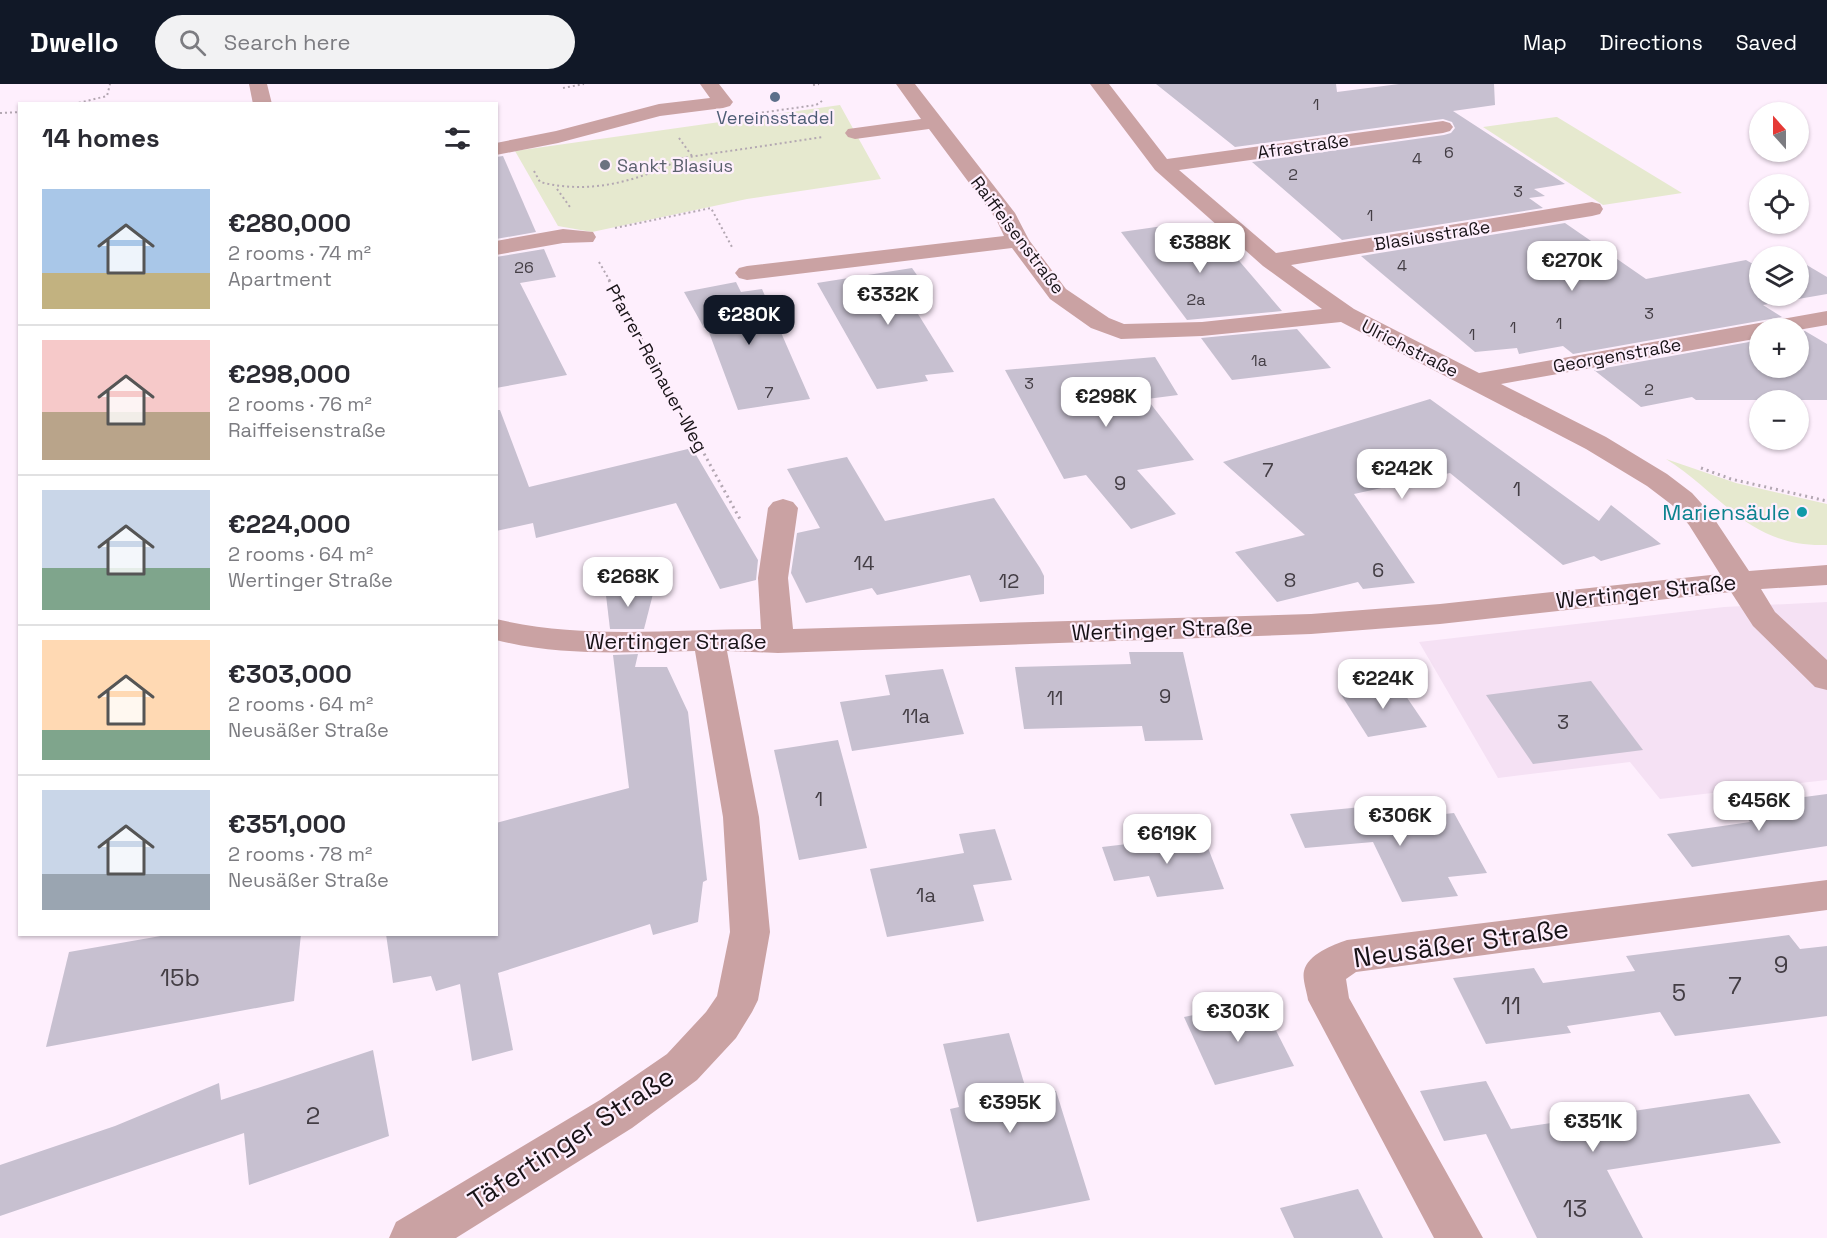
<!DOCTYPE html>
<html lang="en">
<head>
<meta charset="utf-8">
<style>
  body { margin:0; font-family:"Space Grotesk",sans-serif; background:#f2f2f3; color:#2b2b33; height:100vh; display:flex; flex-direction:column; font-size:22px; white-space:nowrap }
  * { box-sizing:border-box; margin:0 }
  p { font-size:20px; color:#7c7c81 }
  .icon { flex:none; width:33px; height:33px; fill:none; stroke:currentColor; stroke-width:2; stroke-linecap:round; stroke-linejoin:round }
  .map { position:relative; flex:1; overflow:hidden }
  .sheet { position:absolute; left:18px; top:18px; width:480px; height:834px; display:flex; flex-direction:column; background:#fff; border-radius:0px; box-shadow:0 2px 4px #0004 }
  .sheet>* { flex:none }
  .needle { width:39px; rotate:339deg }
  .buttons { position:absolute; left:1749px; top:18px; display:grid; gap:12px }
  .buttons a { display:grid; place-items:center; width:60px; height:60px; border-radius:50%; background:#fff; box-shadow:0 2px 4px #0004; font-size:30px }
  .price { position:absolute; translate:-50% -51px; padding:0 14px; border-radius:12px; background:#fff; color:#222; font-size:20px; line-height:39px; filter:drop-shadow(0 2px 3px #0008) }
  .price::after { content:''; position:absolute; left:50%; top:36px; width:18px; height:14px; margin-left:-9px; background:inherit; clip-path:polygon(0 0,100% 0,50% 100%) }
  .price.current { background:#111827; color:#fff }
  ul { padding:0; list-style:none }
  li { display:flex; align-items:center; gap:18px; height:150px; padding:0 24px }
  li+li { border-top:2px solid #e1e1e2 }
  li span { display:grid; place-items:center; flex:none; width:168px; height:120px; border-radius:0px; color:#555 }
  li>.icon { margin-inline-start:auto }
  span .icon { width:72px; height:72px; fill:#fffc; stroke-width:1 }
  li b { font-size:26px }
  h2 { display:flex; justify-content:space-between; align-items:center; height:72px; padding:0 24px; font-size:26px }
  header { display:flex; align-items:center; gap:36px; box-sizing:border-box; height:84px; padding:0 30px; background:#111827; color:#fff }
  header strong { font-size:28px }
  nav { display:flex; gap:33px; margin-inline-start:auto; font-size:21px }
  .search { width:420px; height:54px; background:#f2f2f3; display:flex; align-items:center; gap:15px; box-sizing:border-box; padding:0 21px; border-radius:33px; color:#7c7c81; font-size:22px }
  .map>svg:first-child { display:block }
  .built { fill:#f5e1f4 }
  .green { fill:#e6e9cf }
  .building { fill:#c7c0d0 }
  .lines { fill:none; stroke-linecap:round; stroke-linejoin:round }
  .path-far1 { stroke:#b3a7b2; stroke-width:2; stroke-dasharray:2 3; stroke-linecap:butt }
  .path { stroke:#b3a7b2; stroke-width:3; stroke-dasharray:2 4; stroke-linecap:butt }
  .minor { fill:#caa2a3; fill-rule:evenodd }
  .service-dot { fill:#5c6f8a; stroke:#feeffd; stroke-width:2 }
  .worship-dot { fill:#6b7280; stroke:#feeffd; stroke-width:2 }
  .culture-dot { fill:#0f9aa8; stroke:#feeffd; stroke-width:2 }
  .labels { text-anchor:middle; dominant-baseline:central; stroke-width:4.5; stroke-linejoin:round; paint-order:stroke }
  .far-number-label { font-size:16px; fill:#443e45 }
  .far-service-label { font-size:18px; fill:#4e5e75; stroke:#feeffd }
  .far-street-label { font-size:18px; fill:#181317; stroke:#feeffd }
  .far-worship-label { font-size:18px; fill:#5b616d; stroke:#feeffd; text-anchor:start }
  .number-label { font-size:20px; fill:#443e45 }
  .culture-label { font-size:22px; fill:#0d838f; stroke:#feeffd; text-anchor:end }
  .street-label { font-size:22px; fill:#181317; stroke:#feeffd }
  .near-number-label { font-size:24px; fill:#443e45 }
  .near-street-label { font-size:27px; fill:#181317; stroke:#feeffd }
</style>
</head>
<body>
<header>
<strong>Dwello</strong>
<div class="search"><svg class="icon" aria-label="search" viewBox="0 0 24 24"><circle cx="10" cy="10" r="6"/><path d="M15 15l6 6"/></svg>Search here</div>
<nav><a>Map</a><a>Directions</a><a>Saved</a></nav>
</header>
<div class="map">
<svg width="1827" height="1154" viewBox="0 0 1827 1154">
  <rect width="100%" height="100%" fill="#feeffd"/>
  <path class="built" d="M 1827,518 L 1827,696 L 1660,715 L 1630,678 L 1498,694 L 1419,558 L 1724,523 Z"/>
  <g class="green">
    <path d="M 840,21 L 881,95 L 747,115 L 592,148 L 558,142 L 515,67 Z"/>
    <path d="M 1556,33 L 1557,33 L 1682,109 L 1603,121 L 1483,43 Z"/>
    <path d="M 1666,375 L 1736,399 L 1827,420 L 1827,461 C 1750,464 1723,411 1666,375 Z"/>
  </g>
  <g class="building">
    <path d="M 1156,0 L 1336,0 L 1337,8 L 1399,0 L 1494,0 L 1495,21 L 1453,27 L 1565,100 L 1534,105 L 1545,112 L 1529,114 L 1543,124 L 1342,156 L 1252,78 L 1444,51 L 1451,49 L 1455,44 L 1452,38 L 1443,35 L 1235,63 Z"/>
    <path d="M 503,72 L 536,148 L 496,155 L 496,73 Z"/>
    <path d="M 1565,139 L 1646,195 L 1746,176 L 1760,184 L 1760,212 L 1798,212 L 1800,177 L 1827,193 L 1827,210 L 1763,221 L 1782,233 L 1573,270 L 1563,262 L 1519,270 L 1517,264 L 1475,268 L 1361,172 Z"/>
    <path d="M 1177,140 L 1192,155 L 1217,151 L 1282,227 L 1187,236 L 1121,148 Z"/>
    <path d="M 544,165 L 556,193 L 520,199 L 567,291 L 496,304 L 496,173 Z"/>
    <path d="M 912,184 L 933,214 L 918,230 L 954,288 L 925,291 L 928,297 L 877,305 L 817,199 Z"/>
    <path d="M 736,198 L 741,208 L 762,205 L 810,315 L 738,326 L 707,243 L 704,244 L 684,208 Z"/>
    <path d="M 1297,245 L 1331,284 L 1232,296 L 1201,254 Z"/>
    <path d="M 1805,247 L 1827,260 L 1827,316 L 1696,316 L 1692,313 L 1641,323 L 1594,286 L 1760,256 L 1760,284 L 1798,284 L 1798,248 Z"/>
    <path d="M 1155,273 L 1178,311 L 1147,315 L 1194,376 L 1137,386 L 1176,430 L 1131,445 L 1086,391 L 1064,395 L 1005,286 Z"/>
    <path d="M 1430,315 L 1599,437 L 1611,421 L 1661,460 L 1601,477 L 1594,472 L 1563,481 L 1450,389 L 1354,410 L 1415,499 L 1363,505 L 1358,498 L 1277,518 L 1235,468 L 1305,451 L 1223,378 Z"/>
    <path d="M 496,326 L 500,326 L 529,403 L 692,364 L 758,476 L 756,496 L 720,505 L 676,419 L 536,454 L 533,439 L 496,447 Z"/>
    <path d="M 847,373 L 885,437 L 994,414 L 1040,484 L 1044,492 L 1044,510 L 980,518 L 970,491 L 877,511 L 872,504 L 806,519 L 791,489 L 797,449 L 820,444 L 787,385 Z"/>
    <path d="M 605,503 L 654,506 L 644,545 L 610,545 Z"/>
    <path d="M 1129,568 L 1183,568 L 1203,656 L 1145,657 L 1142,642 L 1024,645 L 1015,583 L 1131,580 Z"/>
    <path d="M 638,570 L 635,583 L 667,583 L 688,628 L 707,796 L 703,798 L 698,838 L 653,851 L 650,840 L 498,889 L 513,966 L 472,977 L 460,900 L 436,907 L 431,892 L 393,899 L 386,850 L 496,850 L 496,739 L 629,704 L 613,571 Z"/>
    <path d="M 943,585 L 964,650 L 852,667 L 840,618 L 890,611 L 885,591 Z"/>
    <path d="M 1591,597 L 1643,666 L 1533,680 L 1486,611 Z"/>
    <path d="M 1397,599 L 1427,643 L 1368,653 L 1340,609 Z"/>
    <path d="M 838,656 L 867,764 L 799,776 L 774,666 Z"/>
    <path d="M 1827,710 L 1827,762 L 1692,783 L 1667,750 L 1750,738 L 1738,722 Z"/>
    <path d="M 1372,722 L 1379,737 L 1454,729 L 1487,789 L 1448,793 L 1458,812 L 1402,818 L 1373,758 L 1305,764 L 1290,730 Z"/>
    <path d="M 995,745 L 1012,796 L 973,801 L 984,837 L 887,853 L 870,785 L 964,769 L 959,750 Z"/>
    <path d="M 1203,751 L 1224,805 L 1157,813 L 1149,792 L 1114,797 L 1102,763 Z"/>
    <path d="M 172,850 L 301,850 L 294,917 L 46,963 L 69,868 Z"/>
    <path d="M 1789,851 L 1800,865 L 1827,862 L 1827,932 L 1675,952 L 1660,928 L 1567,942 L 1571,949 L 1486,960 L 1453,894 L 1534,884 L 1543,899 L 1635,887 L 1626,872 Z"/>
    <path d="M 1261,917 L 1294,982 L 1215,1001 L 1184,933 Z"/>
    <path d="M 1009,949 L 1028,1012 L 1056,1007 L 1090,1116 L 977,1138 L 950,1025 L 959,1023 L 943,960 Z"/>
    <path d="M 373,966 L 389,1052 L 249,1101 L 244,1049 L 0,1132 L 0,1081 L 115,1042 L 219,999 L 221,1016 Z"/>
    <path d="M 1486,997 L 1511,1045 L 1749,1010 L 1781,1059 L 1607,1086 L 1643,1154 L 1537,1154 L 1486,1050 L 1444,1057 L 1420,1007 Z"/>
    <path d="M 1358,1105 L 1383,1154 L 1294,1154 L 1280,1124 Z"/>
  </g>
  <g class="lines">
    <g class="path-far1">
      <path d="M 813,1 L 819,0"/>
      <path d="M 563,4 L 584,0"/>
      <path d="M 74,20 L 107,12 L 110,0"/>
      <path d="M 0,29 L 20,28"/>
      <path d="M 752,30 L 816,21 L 822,17"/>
      <path d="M 679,54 L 692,72"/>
      <path d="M 534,87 L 540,98 C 586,110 633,99 675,78 L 676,75 L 823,53"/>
      <path d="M 557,105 L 570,123"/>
      <path d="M 615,144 L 711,124 L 732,163"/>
      <path d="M 599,178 L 610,197"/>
    </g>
    <g class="path">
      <path d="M 609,196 L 741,437"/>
      <path d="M 1701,384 L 1731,395 L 1827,417"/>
    </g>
    <g class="minor">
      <path d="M 249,0 L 267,0 L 272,20 L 253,20 Z"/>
      <path d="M 700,0 L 719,0 L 733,18 L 730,22 L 723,24 L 660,32 L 558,59 L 496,71 L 496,59 L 556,47 L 659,20 L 710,14 Z"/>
      <path d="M 896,0 L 915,0 L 1015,129 L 1029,156 L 1066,205 L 1109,234 L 1124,240 L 1202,238 L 1322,225 L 1263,182 L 1155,86 L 1090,0 L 1109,0 L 1167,75 L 1443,37 L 1450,39 L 1453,43 L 1450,47 L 1443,49 L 1179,86 L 1276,169 L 1592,118 L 1600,120 L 1603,125 L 1600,130 L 1592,132 L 1291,181 L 1354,225 L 1479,289 L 1827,227 L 1827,241 L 1798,246 L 1760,244 L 1760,254 L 1501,300 L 1606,353 L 1667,390 L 1692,409 L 1711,430 L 1749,487 L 1827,481 L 1827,501 L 1761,505 L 1775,528 L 1827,576 L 1827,606 L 1815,603 L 1753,542 L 1731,508 L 1440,540 L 1311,550 L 778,569 L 727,567 L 759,733 L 770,848 L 758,916 L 752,928 L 736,954 L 697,996 L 632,1044 L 456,1154 L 389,1154 L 396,1138 L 600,1016 L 667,970 L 706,928 L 717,912 L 730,848 L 723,733 L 695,567 C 627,568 562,573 496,556 L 496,535 C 583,556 673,545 761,545 L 758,494 L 768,424 L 773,418 L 783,415 L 793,418 L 798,424 L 788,494 L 793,545 L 1311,530 L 1440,520 L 1720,490 L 1689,441 L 1672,421 L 1647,402 L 1586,365 L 1341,238 L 1202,252 L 1121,255 L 1091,244 L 1050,215 L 1012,164 L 747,196 L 739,194 L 735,189 L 739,184 L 747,182 L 1004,152 L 996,135 L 929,45 L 855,55 L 848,53 L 845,49 L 848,45 L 921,35 Z"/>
      <path d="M 563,145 L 593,148 L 596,153 L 593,158 L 563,159 L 496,171 L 496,157 Z"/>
      <path d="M 1827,796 L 1827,826 L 1356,888 L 1346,895 L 1349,914 L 1483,1154 L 1434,1154 L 1308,916 C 1307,908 1302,895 1304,887 C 1308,870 1333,861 1347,856 Z"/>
    </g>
  </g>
  <circle class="service-dot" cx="775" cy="13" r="6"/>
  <circle class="worship-dot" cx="605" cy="81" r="6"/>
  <circle class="culture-dot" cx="1802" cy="428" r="6"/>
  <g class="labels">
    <g class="far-number-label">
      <text x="1316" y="20">1</text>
      <text x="1449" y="68">6</text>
      <text x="1417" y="74">4</text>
      <text x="1293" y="90">2</text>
      <text x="1518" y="107">3</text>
      <text x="1370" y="131">1</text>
      <text x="1402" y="181">4</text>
      <text x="524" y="183">26</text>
      <text x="1196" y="215">2a</text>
      <text x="1649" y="229">3</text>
      <text x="1559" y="239">1</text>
      <text x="1513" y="243">1</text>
      <text x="1472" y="250">1</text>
      <text x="1259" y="276">1a</text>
      <text x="1029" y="299">3</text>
      <text x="1649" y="305">2</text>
      <text x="769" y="308">7</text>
    </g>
    <g class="far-service-label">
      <text x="775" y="33">Vereinsstadel</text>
    </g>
    <g class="far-street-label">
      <text transform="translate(1303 62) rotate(-8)">Afrastraße</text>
      <text transform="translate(1018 151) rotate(53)">Raiffeisenstraße</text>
      <text transform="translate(1432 151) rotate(-9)">Blasiusstraße</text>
      <text transform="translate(1410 264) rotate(27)">Ulrichstraße</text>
      <text transform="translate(1617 271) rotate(-10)">Georgenstraße</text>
      <text transform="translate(657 284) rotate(61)">Pfarrer-Reinauer-Weg</text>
    </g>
    <g class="far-worship-label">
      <text x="617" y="81">Sankt Blasius</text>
    </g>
    <g class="number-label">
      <text x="1268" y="386">7</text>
      <text x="1120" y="399">9</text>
      <text x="1517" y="405">1</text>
      <text x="864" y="479">14</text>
      <text x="1378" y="486">6</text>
      <text x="1290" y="496">8</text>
      <text x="1009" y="497">12</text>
      <text x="1165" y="612">9</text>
      <text x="1055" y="614">11</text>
      <text x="916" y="632">11a</text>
      <text x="1563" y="638">3</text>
      <text x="819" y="715">1</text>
      <text x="926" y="811">1a</text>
    </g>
    <g class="culture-label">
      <text x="1790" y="428">Mariensäule</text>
    </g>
    <g class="street-label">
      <text transform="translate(1646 507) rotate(-6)">Wertinger Straße</text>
      <text transform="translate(1162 545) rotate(-2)">Wertinger Straße</text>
      <text x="676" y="557">Wertinger Straße</text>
    </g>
    <g class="near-number-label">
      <text x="1781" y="880">9</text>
      <text x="180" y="893">15b</text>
      <text x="1735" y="901">7</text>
      <text x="1679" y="908">5</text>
      <text x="1511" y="921">11</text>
      <text x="313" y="1031">2</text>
      <text x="1575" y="1124">13</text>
    </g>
    <g class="near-street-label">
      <text transform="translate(1461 859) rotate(-8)">Neusäßer Straße</text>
      <text transform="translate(571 1054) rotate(-33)">Täfertinger Straße</text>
    </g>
  </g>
</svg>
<div class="buttons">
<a><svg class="needle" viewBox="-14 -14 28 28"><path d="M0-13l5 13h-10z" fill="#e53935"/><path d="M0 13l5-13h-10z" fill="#7c7c81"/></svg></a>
<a><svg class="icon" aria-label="locate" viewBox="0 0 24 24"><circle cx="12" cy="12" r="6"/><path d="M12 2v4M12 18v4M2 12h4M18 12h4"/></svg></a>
<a><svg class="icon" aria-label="layers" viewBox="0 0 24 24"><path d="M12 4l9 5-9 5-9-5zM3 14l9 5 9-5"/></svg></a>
<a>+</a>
<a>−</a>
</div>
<b class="price" style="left:1200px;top:190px">€388K</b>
<b class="price" style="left:1572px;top:208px">€270K</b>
<b class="price" style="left:888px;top:242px">€332K</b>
<b class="price current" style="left:749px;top:262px">€280K</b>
<b class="price" style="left:1106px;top:344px">€298K</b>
<b class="price" style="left:1402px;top:416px">€242K</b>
<b class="price" style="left:628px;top:524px">€268K</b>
<b class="price" style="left:1383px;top:626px">€224K</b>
<b class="price" style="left:1759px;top:748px">€456K</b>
<b class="price" style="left:1400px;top:763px">€306K</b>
<b class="price" style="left:1167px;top:781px">€619K</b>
<b class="price" style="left:1238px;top:959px">€303K</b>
<b class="price" style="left:1010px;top:1050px">€395K</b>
<b class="price" style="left:1593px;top:1069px">€351K</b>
<section class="sheet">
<h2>14 homes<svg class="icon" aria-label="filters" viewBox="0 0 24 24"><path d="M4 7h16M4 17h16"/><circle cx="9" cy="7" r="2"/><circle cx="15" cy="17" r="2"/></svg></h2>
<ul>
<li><span style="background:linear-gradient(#a9c7e8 70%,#c2b280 0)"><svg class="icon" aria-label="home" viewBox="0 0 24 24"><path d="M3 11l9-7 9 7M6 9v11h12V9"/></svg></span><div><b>€280,000</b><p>2 rooms · 74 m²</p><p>Apartment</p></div></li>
<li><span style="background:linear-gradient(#f6c9c9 60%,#b9a48a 0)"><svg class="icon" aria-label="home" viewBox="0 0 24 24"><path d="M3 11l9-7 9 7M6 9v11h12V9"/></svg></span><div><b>€298,000</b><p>2 rooms · 76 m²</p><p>Raiffeisenstraße</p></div></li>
<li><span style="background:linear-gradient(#c9d6e8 65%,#7fa58c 0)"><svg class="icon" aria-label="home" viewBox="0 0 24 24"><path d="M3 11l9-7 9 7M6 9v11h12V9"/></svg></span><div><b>€224,000</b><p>2 rooms · 64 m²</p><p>Wertinger Straße</p></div></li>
<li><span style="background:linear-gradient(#ffd9b3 75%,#7fa58c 0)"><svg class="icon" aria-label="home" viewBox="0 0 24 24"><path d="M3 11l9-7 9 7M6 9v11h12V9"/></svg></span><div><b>€303,000</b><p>2 rooms · 64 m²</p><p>Neusäßer Straße</p></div></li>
<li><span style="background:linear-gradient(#c9d6e8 70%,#9aa5b1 0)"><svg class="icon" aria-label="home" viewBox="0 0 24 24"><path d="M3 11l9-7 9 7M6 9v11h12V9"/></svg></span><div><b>€351,000</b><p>2 rooms · 78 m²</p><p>Neusäßer Straße</p></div></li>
</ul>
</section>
</div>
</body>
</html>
